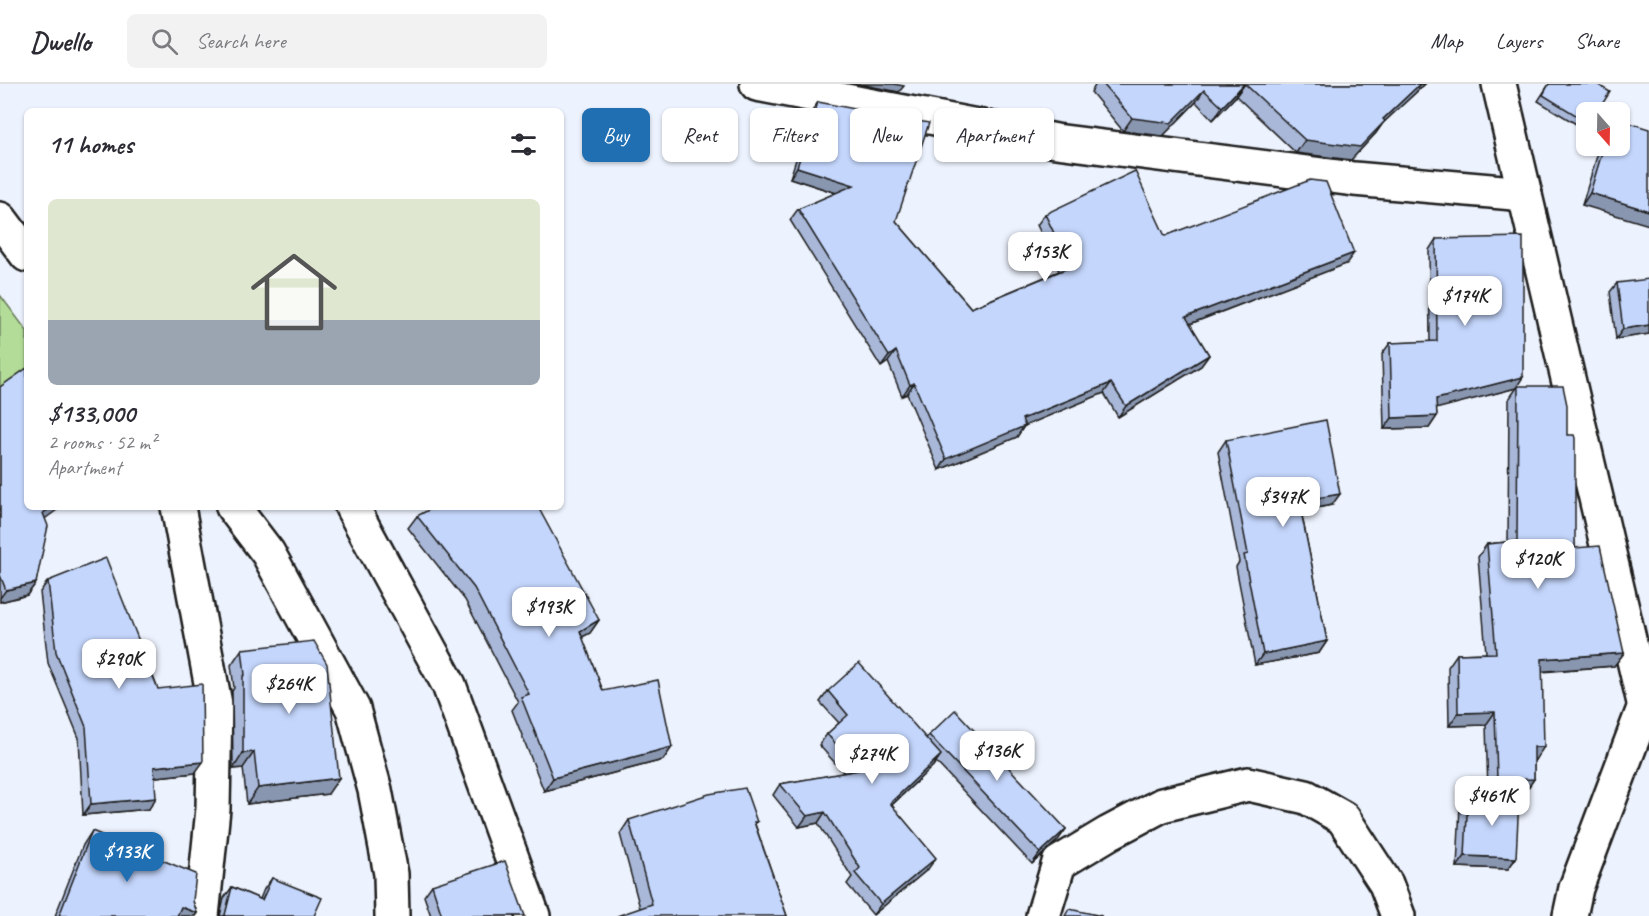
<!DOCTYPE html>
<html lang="en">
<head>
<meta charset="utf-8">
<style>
  body { margin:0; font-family:Caveat,sans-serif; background:#f2f2f3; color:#2b2b33; height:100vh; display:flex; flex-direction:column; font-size:22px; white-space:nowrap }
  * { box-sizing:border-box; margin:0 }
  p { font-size:20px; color:#7c7c81 }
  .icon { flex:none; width:33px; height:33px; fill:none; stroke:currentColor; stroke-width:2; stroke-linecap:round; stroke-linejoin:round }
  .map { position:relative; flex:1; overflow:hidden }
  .drawer { position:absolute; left:24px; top:24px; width:540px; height:402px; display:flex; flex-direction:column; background:#fff; border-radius:9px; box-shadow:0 2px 4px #0004 }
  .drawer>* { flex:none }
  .guide { position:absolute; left:582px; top:24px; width:570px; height:54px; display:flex; gap:12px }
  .needle { width:39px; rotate:160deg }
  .controls { position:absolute; left:1576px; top:18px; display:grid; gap:12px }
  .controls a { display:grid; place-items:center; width:54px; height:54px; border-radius:9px; background:#fff; box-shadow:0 2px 4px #0004; font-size:30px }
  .price { position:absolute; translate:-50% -51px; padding:0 14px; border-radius:12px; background:#fff; color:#222; font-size:20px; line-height:39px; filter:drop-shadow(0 2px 3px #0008) }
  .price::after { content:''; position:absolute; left:50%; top:36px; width:18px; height:14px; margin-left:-9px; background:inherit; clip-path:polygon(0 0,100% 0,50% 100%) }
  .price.selected { background:#1f6fb2; color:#fff }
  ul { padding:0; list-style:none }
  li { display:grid; align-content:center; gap:12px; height:318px; padding:0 24px }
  li span { display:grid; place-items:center; height:186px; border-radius:9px; color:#555 }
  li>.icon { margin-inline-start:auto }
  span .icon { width:108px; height:108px; fill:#fffc; stroke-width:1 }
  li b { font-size:26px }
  h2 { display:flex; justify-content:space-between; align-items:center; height:72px; padding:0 24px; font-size:26px }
  .tag { padding:0 21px; border-radius:9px; background:#fff; box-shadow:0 2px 4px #0004; font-size:21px; line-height:54px }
  .tag.selected { background:#1f6fb2; color:#fff }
  header { display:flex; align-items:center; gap:36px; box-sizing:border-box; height:84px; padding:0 30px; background:#fff; border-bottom:2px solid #e1e1e2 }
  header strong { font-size:28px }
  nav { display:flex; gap:33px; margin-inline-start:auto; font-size:21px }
  .search { width:420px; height:54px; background:#f2f2f3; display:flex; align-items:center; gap:15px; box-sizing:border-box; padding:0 21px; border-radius:9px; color:#7c7c81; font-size:22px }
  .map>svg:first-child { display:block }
  .green { fill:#b3dc98; stroke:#687c5a; stroke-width:1.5 }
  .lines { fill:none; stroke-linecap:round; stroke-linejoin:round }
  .street-casing { stroke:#1c1c1c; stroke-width:38 }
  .secondary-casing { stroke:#1c1c1c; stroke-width:38 }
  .street { stroke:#fff; stroke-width:33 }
  .secondary { stroke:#fff; stroke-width:33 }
  .wall { fill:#a9b8d9; stroke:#1c1c1c; stroke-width:1.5 }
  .shaded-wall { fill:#8996b0; stroke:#1c1c1c; stroke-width:1.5 }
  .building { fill:#c4d6fc; stroke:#1c1c1c; stroke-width:1.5 }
</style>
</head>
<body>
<header>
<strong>Dwello</strong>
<div class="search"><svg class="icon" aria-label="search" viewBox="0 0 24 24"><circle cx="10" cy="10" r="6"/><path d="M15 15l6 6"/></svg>Search here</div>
<nav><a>Map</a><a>Layers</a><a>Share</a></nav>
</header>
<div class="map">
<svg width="1649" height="832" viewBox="0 0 1649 832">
  <rect width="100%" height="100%" fill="#edf3fe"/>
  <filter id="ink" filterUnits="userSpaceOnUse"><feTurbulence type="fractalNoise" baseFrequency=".0167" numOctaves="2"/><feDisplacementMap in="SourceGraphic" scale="12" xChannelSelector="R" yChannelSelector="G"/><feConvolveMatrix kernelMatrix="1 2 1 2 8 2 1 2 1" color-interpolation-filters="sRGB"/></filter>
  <g filter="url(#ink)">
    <path class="green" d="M 0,211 L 27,247 L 27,291 L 0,306 Z"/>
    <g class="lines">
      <g class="street-casing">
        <g id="street">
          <path d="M 757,0 L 1056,57 L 1354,95 L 1525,110"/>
          <path d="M 1499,0 L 1645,623"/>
          <path d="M 178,423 L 215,620 L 213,725 L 202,832"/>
          <path d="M 352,423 L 449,601 L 533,832"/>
          <path d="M 1043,832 L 1059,779 L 1109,749 L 1162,721 L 1248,700 L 1306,713 L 1343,734 L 1386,800 L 1398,832"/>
          <path d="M 1570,832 L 1576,804 L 1649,611"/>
        </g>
      </g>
      <g class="secondary-casing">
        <g id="secondary">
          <path d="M 0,135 L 27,171"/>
          <path d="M 233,423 L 268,469 L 353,625 L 375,706 L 391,790 L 392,832"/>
        </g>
      </g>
      <use href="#street" class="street"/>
      <use href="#secondary" class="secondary"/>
    </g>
    <g class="wall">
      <path d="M 1096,0 L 1425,0 L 1383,39 L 1376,49 L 1351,76 L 1296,69 L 1236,12 L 1213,36 L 1196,18 L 1163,52 L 1123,47 L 1091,8 Z"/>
      <path d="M 1549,0 L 1597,0 L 1587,28 L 1587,45 L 1586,46 L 1538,17 Z"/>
      <path d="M 818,18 L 896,137 L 971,224 L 1059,187 L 1037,141 L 1045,130 L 1165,152 L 1346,180 L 1190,240 L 1209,271 L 1201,282 L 1118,333 L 1104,309 L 1024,342 L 1017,353 L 939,386 L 907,310 L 902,312 L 888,278 L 881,283 L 790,136 L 798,125 L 836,109 L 790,94 L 811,29 Z"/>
      <path d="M 1649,45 L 1582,121 L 1600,62 L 1620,62 Z"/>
      <path d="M 1436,155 L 1516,304 L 1436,324 L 1437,332 L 1429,344 L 1384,345 L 1382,270 L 1390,259 L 1430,258 L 1429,166 Z"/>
      <path d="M 1617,199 L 1649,250 L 1616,255 L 1610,208 Z"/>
      <path d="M 1518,302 L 1567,351 L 1575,464 L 1624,569 L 1614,582 L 1542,588 L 1535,676 L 1534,676 L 1534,695 L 1525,708 L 1488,709 L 1486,641 L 1449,642 L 1448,583 L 1457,570 L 1486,569 L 1478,473 L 1487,460 L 1508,458 L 1509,315 Z"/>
      <path d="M 0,303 L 45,434 L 36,499 L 27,511 L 0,518 Z"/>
      <path d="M 1226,356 L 1332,421 L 1301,427 L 1327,557 L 1319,569 L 1255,581 L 1236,483 L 1239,478 L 1218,368 Z"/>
      <path d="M 417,432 L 599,536 L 590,549 L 582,553 L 603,607 L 672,663 L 663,676 L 544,707 L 512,626 L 518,618 L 465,516 L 408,444 Z"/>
      <path d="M 48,497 L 158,605 L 195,689 L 155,693 L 149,725 L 83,731 L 79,654 L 48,579 L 40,508 Z"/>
      <path d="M 242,565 L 328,710 L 247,720 L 243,684 L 233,685 L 232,607 L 234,604 L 231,581 Z"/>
      <path d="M 828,607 L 926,654 L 929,651 L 1066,745 L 1058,756 L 1032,780 L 936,678 L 933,682 L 892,721 L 928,785 L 873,831 L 847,800 L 852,793 L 818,739 L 799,743 L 773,711 L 780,700 L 844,689 L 819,661 L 827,650 L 839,639 L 820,618 Z"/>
      <path d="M 1468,711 L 1516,774 L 1508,785 L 1457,783 L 1460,722 Z"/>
      <path d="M 629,736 L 757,738 L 755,740 L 787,832 L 640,824 L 620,750 Z"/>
      <path d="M 92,747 L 193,817 L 197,829 L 195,832 L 55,832 L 83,761 Z"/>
      <path d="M 272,794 L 314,832 L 220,832 L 224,814 L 232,803 L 260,815 L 264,805 Z"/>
      <path d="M 432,801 L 525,832 L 431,832 L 424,812 Z"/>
    </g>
    <g class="shaded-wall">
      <path d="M 859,0 L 894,0 L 904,2 L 899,8 Z"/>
      <path d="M 1245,0 L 1236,12 L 1213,36 L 1222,23 Z"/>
      <path d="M 1420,0 L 1425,0 L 1383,39 L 1376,49 L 1351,76 L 1296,69 L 1305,56 L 1383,35 Z"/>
      <path d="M 1204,6 L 1196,18 L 1163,52 L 1123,47 L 1132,34 Z"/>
      <path d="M 797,83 L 854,101 L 846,112 L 790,94 Z"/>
      <path d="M 1590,109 L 1649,127 L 1649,141 L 1582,121 Z"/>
      <path d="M 1354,169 L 1346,180 L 1179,244 L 1186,233 Z"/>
      <path d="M 1649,241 L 1649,250 L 1616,255 L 1623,245 Z"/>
      <path d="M 896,267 L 888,278 L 881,283 L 889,272 Z"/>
      <path d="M 1209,271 L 1201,282 L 1118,333 L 1126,322 Z"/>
      <path d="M 1523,293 L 1516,304 L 1428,327 L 1436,315 Z"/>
      <path d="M 914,299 L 907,310 L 902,312 L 910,301 Z"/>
      <path d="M 1111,299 L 1104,309 L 1024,342 L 1017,353 L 939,386 L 946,375 L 1022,335 Z"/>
      <path d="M 1437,332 L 1429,344 L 1384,345 L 1392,334 Z"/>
      <path d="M 1340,410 L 1332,421 L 1291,429 L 1299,417 Z"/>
      <path d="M 52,423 L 61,423 L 35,442 L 43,429 Z"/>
      <path d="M 36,499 L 27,511 L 0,518 L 0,514 L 6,506 Z"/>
      <path d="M 599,536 L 590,549 L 571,559 L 580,547 Z"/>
      <path d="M 1327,557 L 1319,569 L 1255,581 L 1263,570 Z"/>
      <path d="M 1624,569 L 1614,582 L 1533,588 L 1542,575 Z"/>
      <path d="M 1495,628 L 1486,641 L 1449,642 L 1458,629 Z"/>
      <path d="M 672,663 L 663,676 L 544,707 L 553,694 Z"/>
      <path d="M 1534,663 L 1544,663 L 1535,676 L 1524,676 Z"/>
      <path d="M 254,668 L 243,684 L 233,685 L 243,669 Z"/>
      <path d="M 941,671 L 933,682 L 882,730 L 890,719 Z"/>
      <path d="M 203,678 L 195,689 L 146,694 L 154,683 Z"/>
      <path d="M 339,694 L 328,710 L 247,720 L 258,704 Z"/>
      <path d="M 1534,695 L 1525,708 L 1488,709 L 1497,696 Z"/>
      <path d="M 156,714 L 149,725 L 83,731 L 91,720 Z"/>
      <path d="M 825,728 L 818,739 L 799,743 L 807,732 Z"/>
      <path d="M 1066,745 L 1058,756 L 1032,780 L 1040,769 Z"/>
      <path d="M 1465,772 L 1516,774 L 1508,785 L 1457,783 Z"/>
      <path d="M 936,774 L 928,785 L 873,831 L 881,820 Z"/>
      <path d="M 181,823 L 197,829 L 195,832 L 175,832 Z"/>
    </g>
    <g class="building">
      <path d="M 1103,0 L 1244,0 L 1222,23 L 1204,6 L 1171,39 L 1132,34 Z"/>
      <path d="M 1245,0 L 1420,0 L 1383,35 L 1385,37 L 1360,63 L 1305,56 Z"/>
      <path d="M 1549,0 L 1597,0 L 1610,8 L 1597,28 L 1587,28 L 1587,38 L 1543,11 Z"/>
      <path d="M 818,18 L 929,39 L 896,137 L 971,224 L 1070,183 L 1045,130 L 1135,87 L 1165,152 L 1310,96 L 1326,98 L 1354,169 L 1186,233 L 1209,271 L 1126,322 L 1111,299 L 1022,335 L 1025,342 L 946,375 L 914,299 L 910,301 L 896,267 L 889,272 L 798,125 L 854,101 L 797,83 Z"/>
      <path d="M 1620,36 L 1649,45 L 1649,127 L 1590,109 L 1604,62 L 1620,62 Z"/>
      <path d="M 1523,153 L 1523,293 L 1436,315 L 1437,332 L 1392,334 L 1390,259 L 1437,257 L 1436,155 Z"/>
      <path d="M 1649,195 L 1649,241 L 1623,245 L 1617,199 Z"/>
      <path d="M 27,284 L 27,423 L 52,423 L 43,429 L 48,442 L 36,499 L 6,506 L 0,491 L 0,303 Z"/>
      <path d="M 1518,302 L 1563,302 L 1567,321 L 1567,351 L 1574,351 L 1575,354 L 1575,464 L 1600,462 L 1624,569 L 1542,575 L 1544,663 L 1534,663 L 1534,695 L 1497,696 L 1495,628 L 1458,629 L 1457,570 L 1496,569 L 1487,460 L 1517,457 Z"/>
      <path d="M 1326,336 L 1340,410 L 1299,417 L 1327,557 L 1263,570 L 1244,471 L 1248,470 L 1226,356 Z"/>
      <path d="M 434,423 L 538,423 L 599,536 L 580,547 L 603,607 L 658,596 L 672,663 L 553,694 L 521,613 L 529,610 L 474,504 L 417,432 Z"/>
      <path d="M 106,474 L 158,605 L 202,600 L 203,678 L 154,683 L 156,714 L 91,720 L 86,643 L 56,568 L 48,497 Z"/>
      <path d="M 314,557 L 327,580 L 339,694 L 258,704 L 254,668 L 243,669 L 243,592 L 245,591 L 242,565 Z"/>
      <path d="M 859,579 L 941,671 L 890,719 L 936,774 L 881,820 L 855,789 L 860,784 L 825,728 L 807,732 L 780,700 L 859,686 L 827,650 L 848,631 L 828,607 Z"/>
      <path d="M 955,626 L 1066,745 L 1040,769 L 929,651 Z"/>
      <path d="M 745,704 L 757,738 L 754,738 L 787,832 L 617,832 L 652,820 L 629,736 L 709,710 Z"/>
      <path d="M 1468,711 L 1519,714 L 1516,774 L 1465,772 Z"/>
      <path d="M 92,747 L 196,790 L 193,817 L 197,829 L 181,823 L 177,832 L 59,832 Z"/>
      <path d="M 505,777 L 525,832 L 442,832 L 432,801 Z"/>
      <path d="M 272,794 L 322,814 L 314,832 L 224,832 L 225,831 L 232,803 L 262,816 Z"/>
      <path d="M 1069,825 L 1102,832 L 1065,832 Z"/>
    </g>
  </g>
</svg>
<div class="controls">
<a><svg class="needle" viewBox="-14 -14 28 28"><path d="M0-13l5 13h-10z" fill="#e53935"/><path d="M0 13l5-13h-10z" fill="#7c7c81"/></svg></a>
</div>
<b class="price" style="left:1045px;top:199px">$153K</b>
<b class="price" style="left:1465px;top:243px">$174K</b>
<b class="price" style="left:1283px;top:444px">$347K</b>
<b class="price" style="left:1538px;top:506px">$120K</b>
<b class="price" style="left:549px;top:554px">$193K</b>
<b class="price" style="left:119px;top:606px">$290K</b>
<b class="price" style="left:289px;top:631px">$264K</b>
<b class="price" style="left:997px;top:698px">$136K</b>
<b class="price" style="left:872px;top:701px">$274K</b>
<b class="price" style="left:1492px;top:743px">$461K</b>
<b class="price selected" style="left:127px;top:799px">$133K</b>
<div class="guide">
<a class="tag selected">Buy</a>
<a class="tag">Rent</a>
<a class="tag">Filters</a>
<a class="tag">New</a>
<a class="tag">Apartment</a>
</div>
<section class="drawer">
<h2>11 homes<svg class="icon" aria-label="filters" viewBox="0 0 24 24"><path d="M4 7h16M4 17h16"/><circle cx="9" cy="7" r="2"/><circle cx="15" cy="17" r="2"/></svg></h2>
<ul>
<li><span style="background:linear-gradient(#dfe7d0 65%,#9aa5b1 0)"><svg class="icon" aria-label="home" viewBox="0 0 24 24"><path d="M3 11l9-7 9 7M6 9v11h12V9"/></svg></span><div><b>$133,000</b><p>2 rooms · 52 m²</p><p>Apartment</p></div></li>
</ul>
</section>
</div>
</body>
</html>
